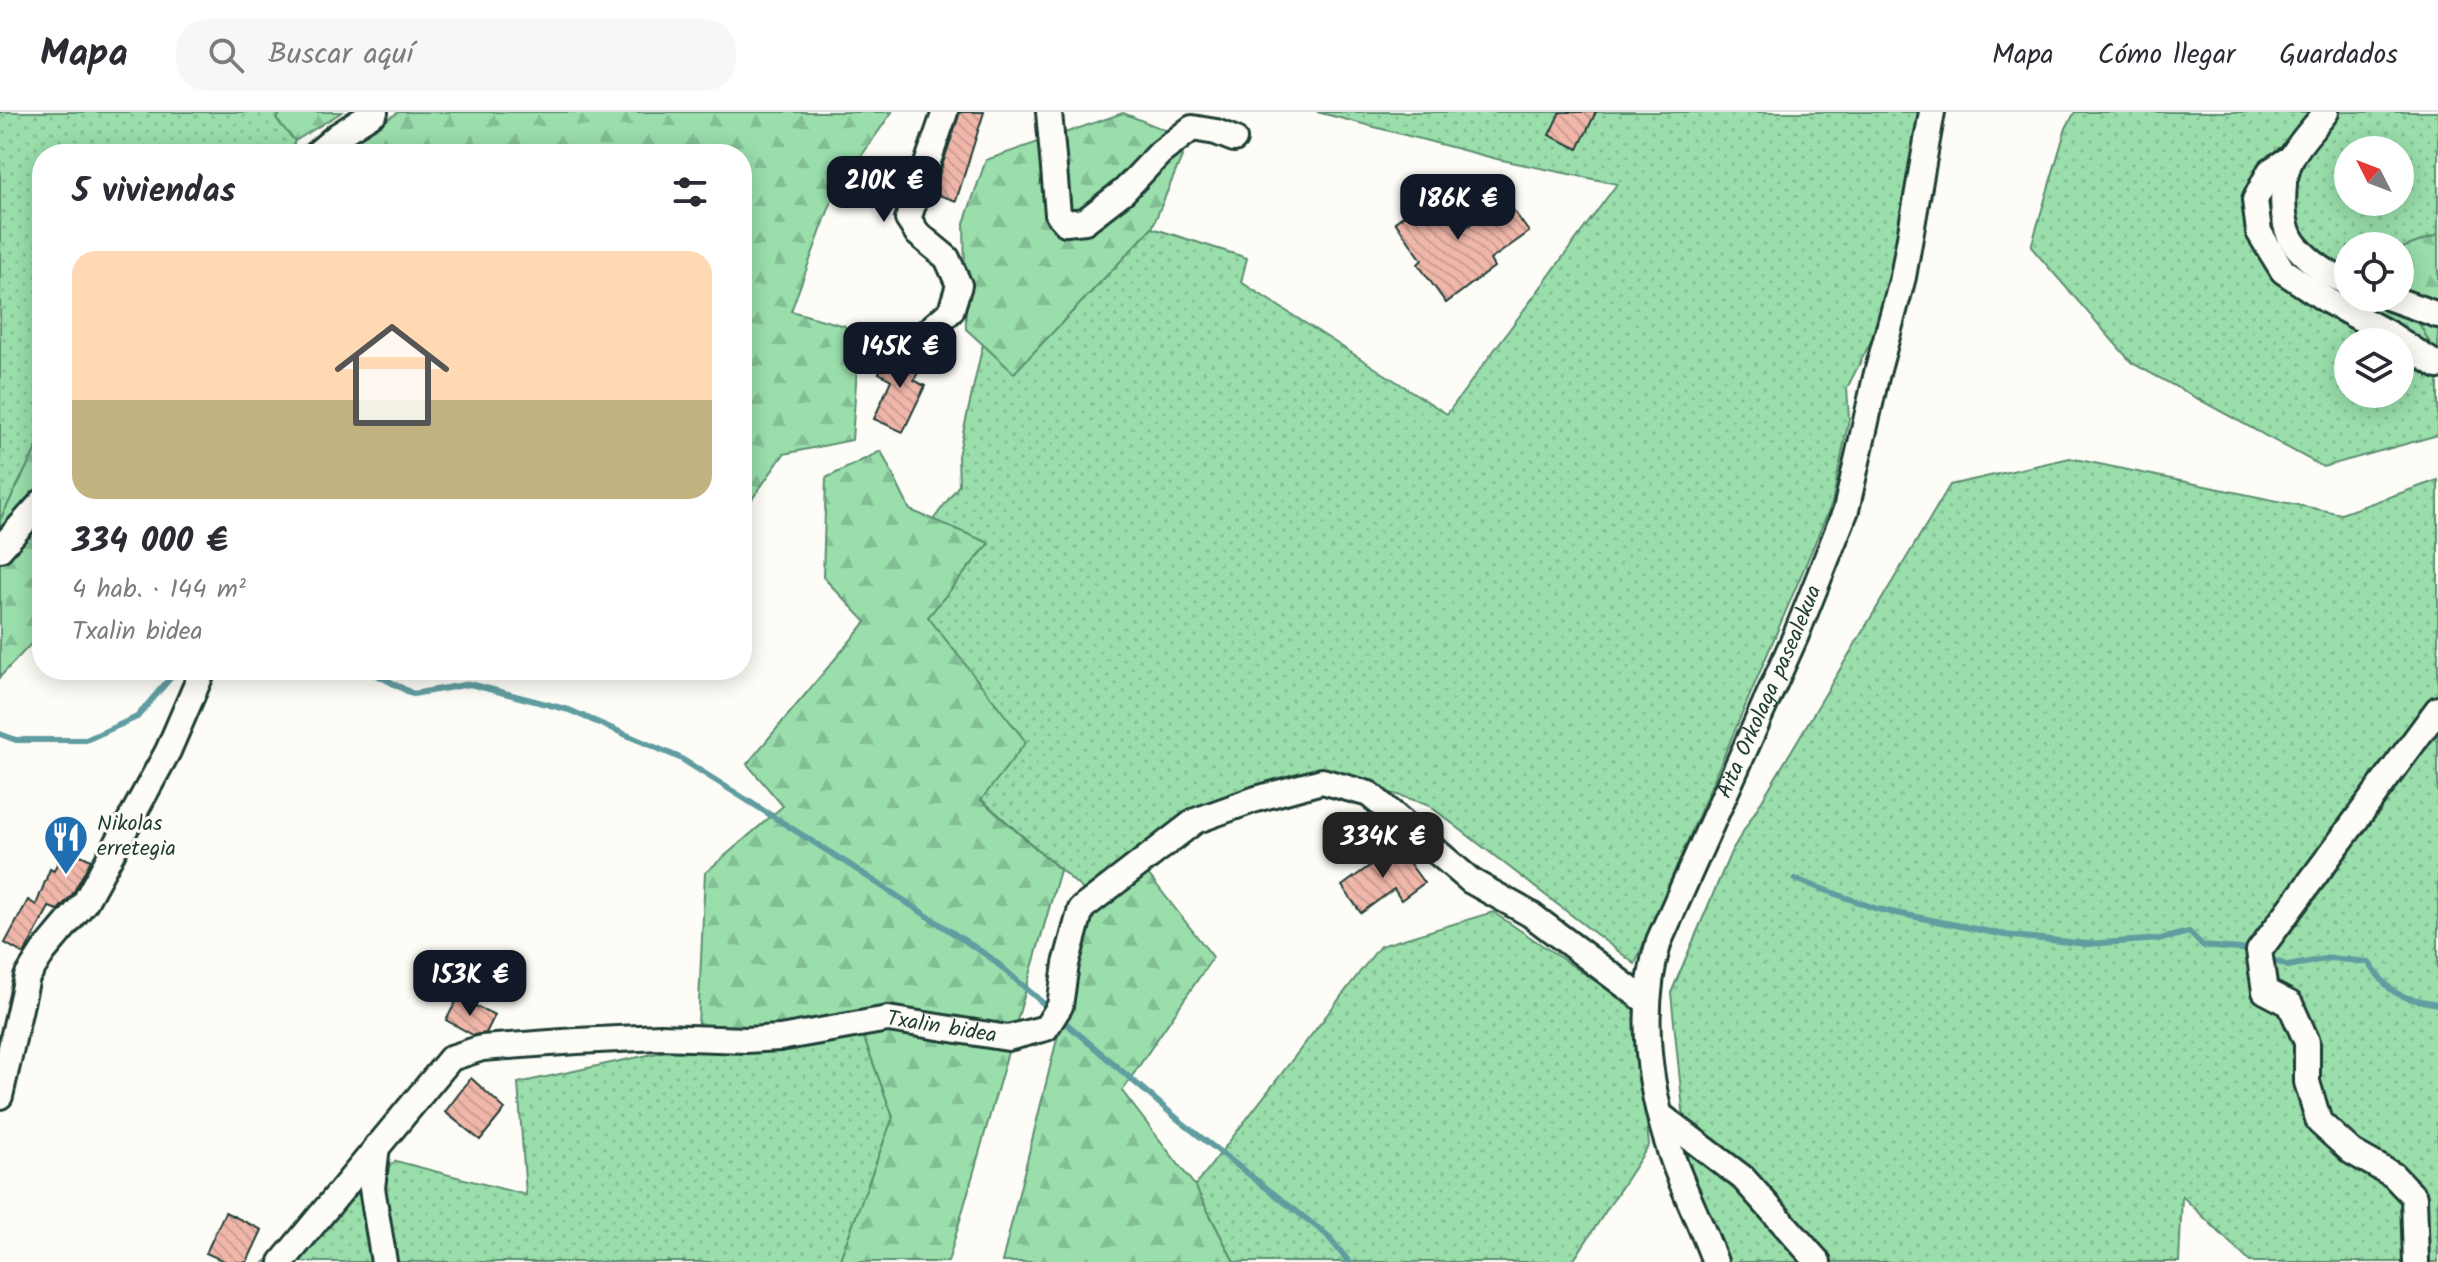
<!DOCTYPE html>
<html lang="es">
<head>
<meta charset="utf-8">
<style>
  body { margin:0; font-family:Kalam,sans-serif; background:#f7f7f7; color:#2b2b33; height:100vh; display:flex; flex-direction:column; font-size:30px; white-space:nowrap }
  * { box-sizing:border-box; margin:0 }
  p { font-size:26px; color:#7c7c81 }
  .icon { flex:none; width:44px; height:44px; fill:none; stroke:currentColor; stroke-width:2; stroke-linecap:round; stroke-linejoin:round }
  .map { position:relative; flex:1; overflow:hidden }
  .panel { position:absolute; left:32px; top:32px; width:720px; height:536px; display:flex; flex-direction:column; background:#fff; border-radius:32px; box-shadow:0 4px 20px #0003 }
  .panel>* { flex:none }
  .needle { width:52px; rotate:312deg }
  .controls { position:absolute; left:2334px; top:24px; display:grid; gap:16px }
  .controls a { display:grid; place-items:center; width:80px; height:80px; border-radius:50%; background:#fff; box-shadow:0 4px 20px #0003; font-size:40px }
  .price { position:absolute; translate:-50% -68px; padding:0 18px; border-radius:16px; background:#111827; color:#fff; font-size:26px; line-height:52px; filter:drop-shadow(0 2px 4px #0008) }
  .price::after { content:''; position:absolute; left:50%; top:48px; width:24px; height:18px; margin-left:-12px; background:inherit; clip-path:polygon(0 0,100% 0,50% 100%) }
  .price.selected { background:#222; color:#fff }
  ul { padding:0; list-style:none }
  li { display:grid; align-content:center; gap:16px; height:424px; padding:0 40px }
  li+li { border-top:2px solid #e1e1e2 }
  li span { display:grid; place-items:center; height:248px; border-radius:24px; color:#555 }
  li>.icon { margin-inline-start:auto }
  span .icon { width:144px; height:144px; fill:#fffc; stroke-width:1 }
  li b { font-size:34px }
  h2 { display:flex; justify-content:space-between; align-items:center; height:96px; padding:0 40px; font-size:34px }
  header { display:flex; align-items:center; gap:48px; box-sizing:border-box; height:112px; padding:0 40px; background:#fff; border-bottom:2px solid #e1e1e2 }
  header strong { font-size:38px }
  nav { display:flex; gap:44px; margin-inline-start:auto; font-size:28px }
  .search { width:560px; height:72px; background:#f7f7f7; display:flex; align-items:center; gap:20px; box-sizing:border-box; padding:0 28px; border-radius:32px; color:#7c7c81; font-size:30px }
  .map>svg:first-child { display:block }
  .green { fill:url(#green-dots); stroke:#5c8e70; stroke-width:2; fill-rule:evenodd }
  .forest { fill:url(#forest-firs); stroke:#5c8e70; stroke-width:2 }
  .lines { fill:none; stroke-linecap:round; stroke-linejoin:round }
  .stream { stroke:#619da0; stroke-width:6 }
  .building { fill:url(#building-back-hatch); stroke:#1f3d34; stroke-width:2 }
  .minor-casing { stroke:#1f3d34; stroke-width:30 }
  .minor { stroke:#fdfcf7; stroke-width:24 }
  .labels { text-anchor:middle; dominant-baseline:central; stroke-width:6; stroke-linejoin:round; paint-order:stroke }
  .street-label { font-size:22px; fill:#1f3d34; stroke:#fdfcf7 }
  .poi-label { font-size:22px; fill:#1f3d34; stroke:#fdfcf7; text-anchor:start }
</style>
</head>
<body>
<header>
<strong>Mapa</strong>
<div class="search"><svg class="icon" aria-label="search" viewBox="0 0 24 24"><circle cx="10" cy="10" r="6"/><path d="M15 15l6 6"/></svg>Buscar aquí</div>
<nav><a>Mapa</a><a>Cómo llegar</a><a>Guardados</a></nav>
</header>
<div class="map">
<svg width="2438" height="1150" viewBox="0 0 2438 1150">
  <defs>
    <pattern id="green-dots" width="8" height="8" patternUnits="userSpaceOnUse" patternTransform="scale(2)"><rect width="8" height="8" fill="#99deab"/><path d="M2 2h.1M6 6h.1" fill="none" stroke="#83bf94" stroke-width="1.8" stroke-linecap="round"/></pattern>
    <pattern id="forest-firs" width="22" height="20" patternUnits="userSpaceOnUse" patternTransform="scale(2)"><rect width="22" height="20" fill="#99deab"/><path d="M5 1l3.5 6h-7zM16 11l3.5 6h-7z" fill="#83bf94"/></pattern>
    <pattern id="building-back-hatch" width="6" height="6" patternUnits="userSpaceOnUse" patternTransform="scale(2)"><rect width="6" height="6" fill="#efb6a9"/><path d="M-1 5l2 2M0 0l6 6M5-1l2 2" fill="none" stroke="#cc9d92"/></pattern>
  </defs>
  <rect width="100%" height="100%" fill="#fdfcf7"/>
  <filter id="ink" filterUnits="userSpaceOnUse"><feTurbulence type="fractalNoise" baseFrequency=".0125" numOctaves="2"/><feDisplacementMap in="SourceGraphic" scale="16" xChannelSelector="R" yChannelSelector="G"/><feConvolveMatrix kernelMatrix="1 2 1 2 8 2 1 2 1" color-interpolation-filters="sRGB"/></filter>
  <g filter="url(#ink)">
    <g class="green">
      <path d="M 0,0 L 282,0 L 277,7 L 295,29 L 289,42 L 42,42 L 42,325 L 0,408 Z"/>
      <path d="M 1317,0 L 1925,0 L 1890,192 L 1847,276 L 1849,307 L 1832,391 L 1635,852 L 1427,692 L 1374,676 L 1265,675 L 1088,782 L 981,687 L 928,504 L 989,432 L 933,408 L 959,373 L 958,344 L 983,232 L 1014,260 L 1152,116 L 1247,146 L 1241,170 L 1447,302 L 1617,72 L 1497,47 Z"/>
      <path d="M 2075,0 L 2438,0 L 2438,123 L 2400,137 L 2400,134 L 2348,134 L 2348,186 L 2400,186 L 2400,176 L 2438,246 L 2438,323 L 2323,355 L 2132,251 L 2031,135 L 2066,16 ZM 2348,38 L 2400,38 L 2400,90 L 2348,90 ZM 2348,230 L 2400,230 L 2400,282 L 2348,282 Z"/>
      <path d="M 2070,346 L 2341,402 L 2438,368 L 2438,1150 L 2250,1150 L 2182,1084 L 2179,1150 L 1725,1150 L 1680,1035 L 1684,1008 L 1671,881 L 1731,740 L 1950,373 Z"/>
      <path d="M 1493,800 L 1635,896 L 1649,1033 L 1575,1146 L 1570,1150 L 1234,1150 L 1195,1074 L 1380,834 Z"/>
      <path d="M 861,918 L 893,1005 L 839,1150 L 265,1150 L 396,1049 L 526,1083 L 518,971 L 699,932 L 768,939 Z"/>
    </g>
    <g class="forest">
      <path d="M 282,0 L 342,0 L 295,29 L 276,7 Z"/>
      <path d="M 399,0 L 892,0 L 834,83 L 791,199 L 845,214 L 857,256 L 852,328 L 784,342 L 752,387 L 742,312 L 742,42 L 333,42 Z"/>
      <path d="M 1123,1 L 1170,20 L 1183,42 L 1152,116 L 1014,261 L 966,217 L 964,111 L 986,48 Z"/>
      <path d="M 2438,123 L 2438,246 L 2400,176 L 2400,137 Z"/>
      <path d="M 42,325 L 42,520 L 0,565 L 0,408 Z"/>
      <path d="M 881,339 L 910,398 L 989,431 L 928,505 L 1026,630 L 981,688 L 1060,758 L 948,1150 L 839,1150 L 893,1005 L 856,904 L 745,922 L 698,913 L 705,761 L 783,694 L 747,652 L 866,510 L 823,465 L 826,366 Z"/>
      <path d="M 1145,758 L 1213,845 L 1122,979 L 1195,1074 L 1234,1150 L 1002,1150 L 1086,809 Z"/>
    </g>
    <g class="lines">
      <g class="stream">
        <path d="M 368,558 L 413,582 L 470,572 L 569,598 L 680,646 L 850,753 L 991,846 L 1044,892"/>
        <path d="M 0,622 L 16,628 L 86,628 L 137,605 L 177,558"/>
        <path d="M 1795,767 L 1877,797 L 2005,823 L 2087,832 L 2161,827 L 2189,820 L 2203,834 L 2252,838"/>
        <path d="M 2266,845 L 2288,854 L 2330,846 L 2368,850 C 2395,886 2395,884 2438,892"/>
        <path d="M 1067,912 L 1180,1009 L 1327,1123 L 1349,1150"/>
      </g>
    </g>
    <g class="building">
      <path d="M 960,0 L 984,0 L 956,89 L 933,81 Z"/>
      <path d="M 1560,0 L 1596,0 L 1578,37 L 1549,23 Z"/>
      <path d="M 1437,79 L 1465,116 L 1505,87 L 1529,120 L 1490,148 L 1494,155 L 1446,191 L 1418,152 L 1422,148 L 1395,110 Z"/>
      <path d="M 891,236 L 923,251 L 914,268 L 925,274 L 903,320 L 874,307 L 891,268 L 879,261 Z"/>
      <path d="M 1397,734 L 1424,771 L 1401,788 L 1394,777 L 1361,801 L 1342,774 Z"/>
      <path d="M 64,735 L 91,748 L 72,783 L 58,798 L 49,795 L 24,842 L 5,831 L 28,788 L 36,793 L 50,757 L 54,759 Z"/>
      <path d="M 458,886 L 495,903 L 486,921 L 473,923 L 446,908 Z"/>
      <path d="M 471,966 L 505,997 L 480,1028 L 445,1000 Z"/>
      <path d="M 225,1100 L 262,1118 L 247,1150 L 226,1150 L 206,1141 Z"/>
    </g>
    <g class="lines">
      <g class="minor-casing">
        <g id="minor">
          <path d="M 1049,0 L 1058,102 L 1066,111 L 1085,109 L 1124,79 L 1160,41 L 1192,16 L 1216,20 L 1234,27"/>
          <path d="M 2326,0 C 2315,15 2300,29 2292,45 C 2280,68 2279,115 2297,135 C 2310,150 2330,164 2348,171"/>
          <path d="M 316,42 L 337,24 L 375,0"/>
          <path d="M 2292,45 L 2270,59 L 2255,88 L 2259,120 L 2283,159 L 2328,189 L 2391,223 L 2438,254"/>
          <path d="M 2390,186 L 2438,203"/>
          <path d="M 921,225 L 951,199 L 959,173 L 947,146 L 918,122 L 908,107 L 945,0"/>
          <path d="M 0,437 L 42,390"/>
          <path d="M 0,984 L 27,865 L 43,840 L 85,790 L 168,639 L 203,558"/>
          <path d="M 1660,1003 L 1743,1066 L 1818,1150"/>
          <path d="M 377,1034 L 372,1076 L 384,1150"/>
          <path id="s1" d="M 282,1150 L 451,946 L 482,936 L 577,929 L 660,925 L 746,928 L 780,926 L 888,907 L 1008,926 L 1046,916 L 1060,894 L 1066,852 L 1081,797 L 1195,709 L 1256,687 L 1322,669 L 1369,682 L 1471,769 L 1530,802 L 1647,890"/>
          <path id="s2" d="M 1715,1150 C 1703,1117 1687,1085 1675,1053 C 1649,982 1637,901 1659,829 L 1796,523 L 1846,398 L 1876,265 L 1903,165 L 1932,0"/>
          <path d="M 2416,1150 L 2414,1085 L 2393,1063 L 2352,1040 L 2319,1010 L 2307,970 L 2307,930 L 2290,892 L 2265,879 L 2259,839 L 2438,597"/>
        </g>
      </g>
      <use href="#minor" class="minor"/>
    </g>
  </g>
  <defs>
    <g id="restaurant-pin" transform="scale(2.3)"><path d="M0 17L-7.5 6A9.5 9.5 0 1 1 7.5 6Z" fill="#1f6fb2" stroke="#fdfcf7"/><path d="M-5-6h1v4h1v-4h1v4h1v-4h1v5L-1.5 .5V6h-2V.5L-5-1ZM5-6V6H3V1.5H1.5Q1.5-4 5-6Z" fill="#fff"/></g>
  </defs>
  <g fill-rule="evenodd">
    <use href="#restaurant-pin" x="66" y="725"/>
  </g>
  <g class="labels">
    <g class="street-label">
      <text stroke="none"><textPath href="#s2" startOffset="606">Aita Orkolaga pasealekua</textPath></text>
      <text stroke="none"><textPath href="#s1" startOffset="760">Txalin bidea</textPath></text>
    </g>
    <g class="poi-label">
      <text x="97" y="712">Nikolas<tspan x="97" dy="25">erretegia</tspan></text>
    </g>
  </g>
</svg>
<div class="controls">
<a><svg class="needle" viewBox="-14 -14 28 28"><path d="M0-13l5 13h-10z" fill="#e53935"/><path d="M0 13l5-13h-10z" fill="#7c7c81"/></svg></a>
<a><svg class="icon" aria-label="locate" viewBox="0 0 24 24"><circle cx="12" cy="12" r="6"/><path d="M12 2v4M12 18v4M2 12h4M18 12h4"/></svg></a>
<a><svg class="icon" aria-label="layers" viewBox="0 0 24 24"><path d="M12 4l9 5-9 5-9-5zM3 14l9 5 9-5"/></svg></a>
</div>
<b class="price" style="left:884px;top:112px">210K €</b>
<b class="price" style="left:1458px;top:130px">186K €</b>
<b class="price" style="left:900px;top:278px">145K €</b>
<b class="price selected" style="left:1383px;top:768px">334K €</b>
<b class="price" style="left:470px;top:906px">153K €</b>
<section class="panel">
<h2>5 viviendas<svg class="icon" aria-label="filters" viewBox="0 0 24 24"><path d="M4 7h16M4 17h16"/><circle cx="9" cy="7" r="2"/><circle cx="15" cy="17" r="2"/></svg></h2>
<ul>
<li><span style="background:linear-gradient(#ffd9b3 60%,#c2b280 0)"><svg class="icon" aria-label="home" viewBox="0 0 24 24"><path d="M3 11l9-7 9 7M6 9v11h12V9"/></svg></span><div><b>334 000 €</b><p>4 hab. · 144 m²</p><p>Txalin bidea</p></div></li>
</ul>
</section>
</div>
</body>
</html>
